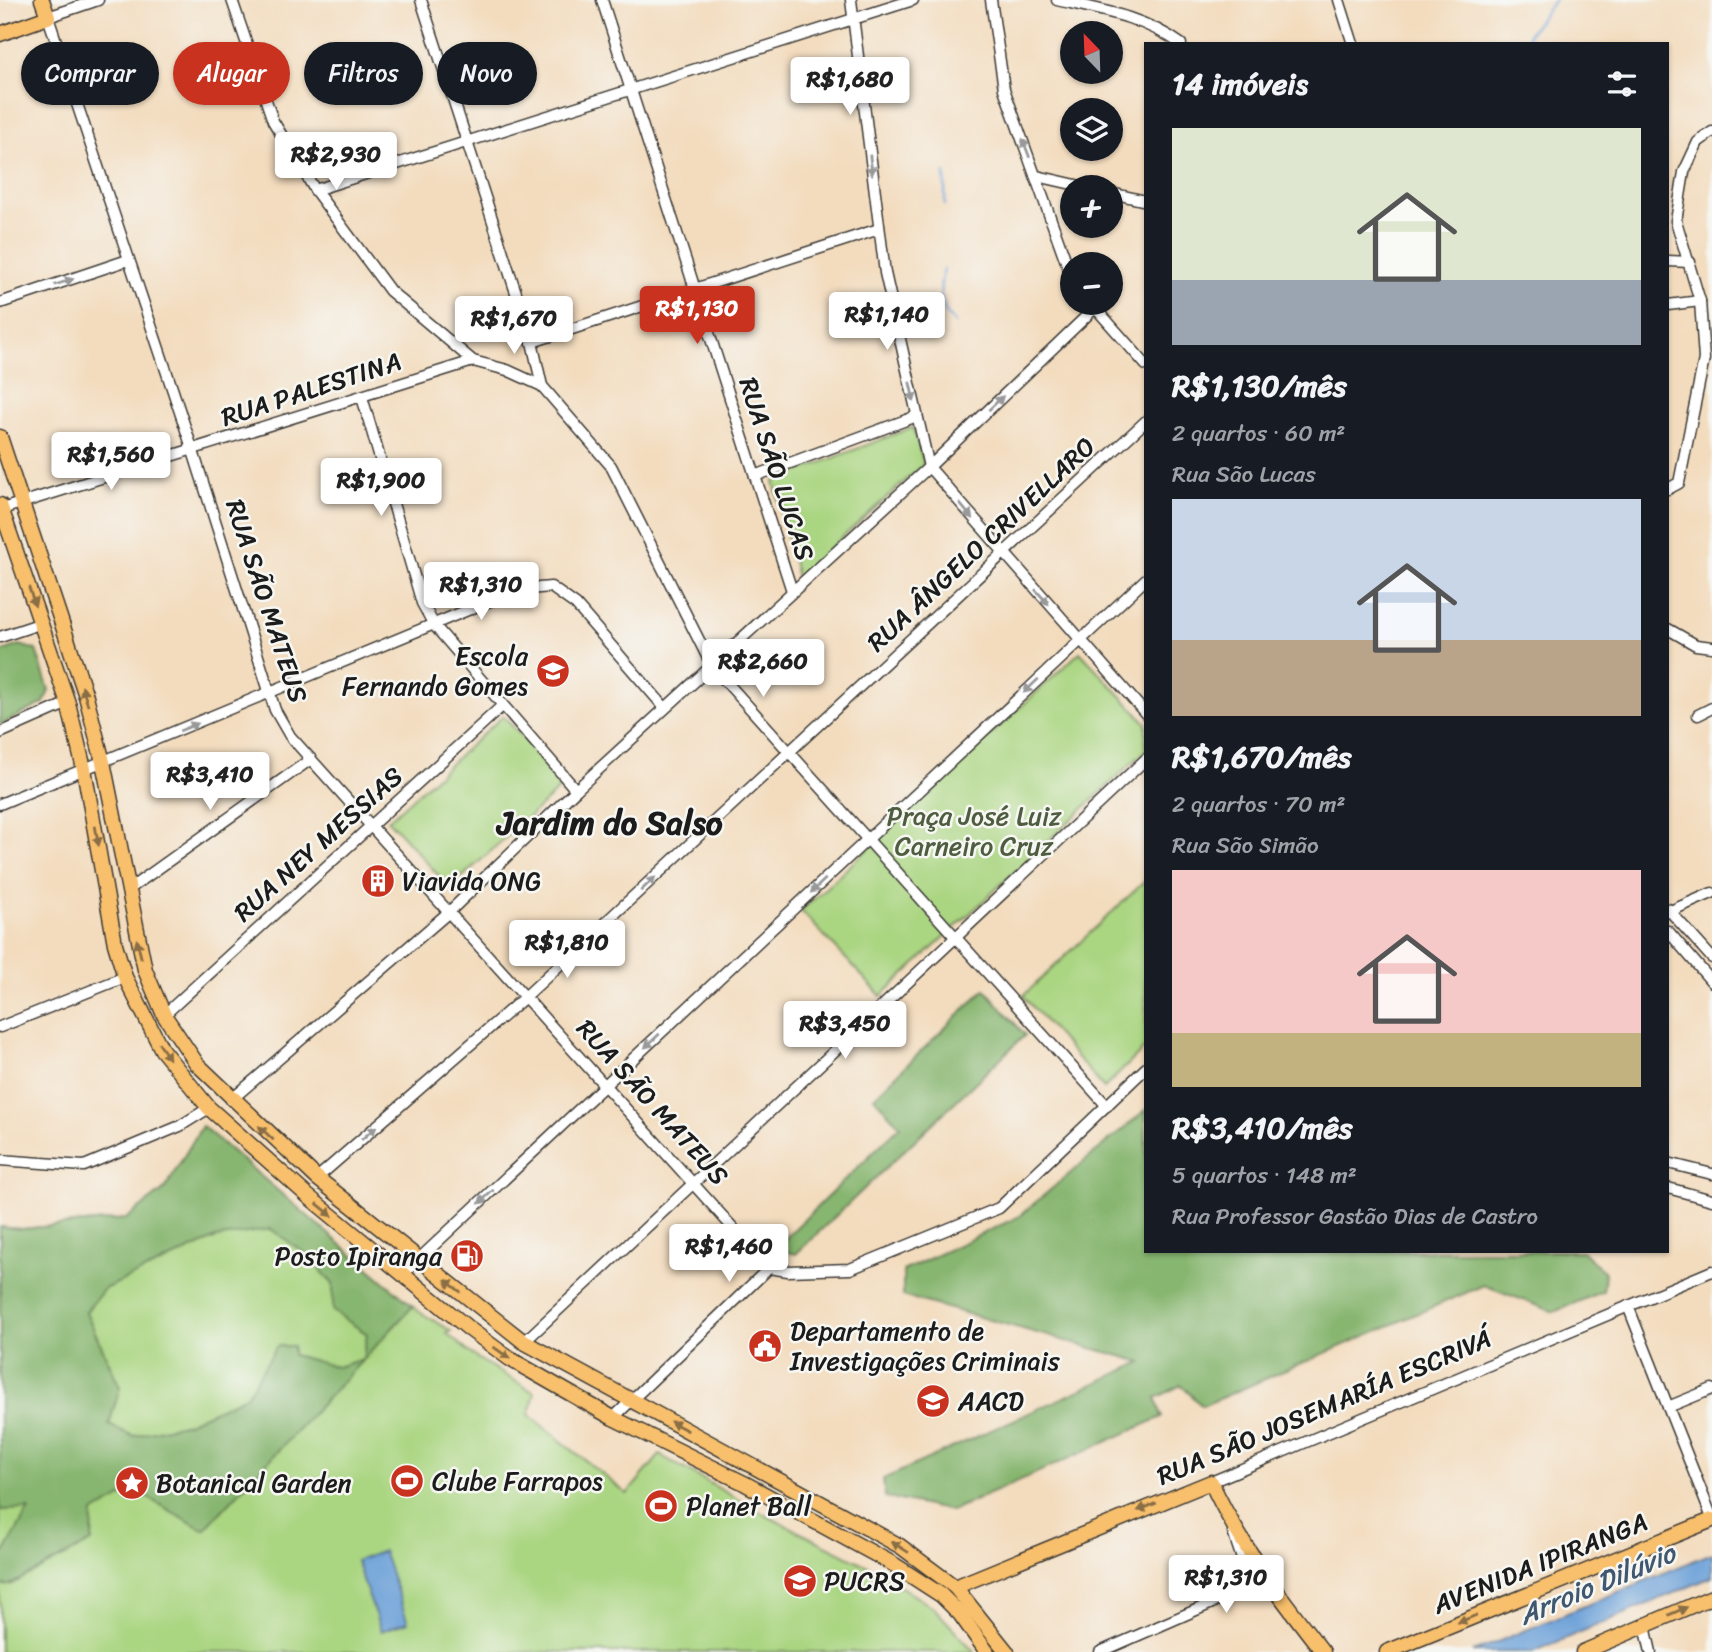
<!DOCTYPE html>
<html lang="pt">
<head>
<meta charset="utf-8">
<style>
  body { margin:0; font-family:Sriracha,sans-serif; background:#20242c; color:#f1f3f6; height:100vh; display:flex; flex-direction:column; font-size:26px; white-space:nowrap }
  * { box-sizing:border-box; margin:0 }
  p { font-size:23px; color:#9ea1a6 }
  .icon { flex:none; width:38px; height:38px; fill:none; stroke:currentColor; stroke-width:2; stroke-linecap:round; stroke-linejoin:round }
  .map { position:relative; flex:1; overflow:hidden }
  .drawer { position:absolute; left:1144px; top:42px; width:525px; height:1211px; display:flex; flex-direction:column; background:#171b24; border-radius:0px; box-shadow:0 2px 5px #0004 }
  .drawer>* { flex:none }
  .banner { position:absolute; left:21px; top:42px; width:665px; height:63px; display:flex; gap:14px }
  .needle { width:46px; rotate:337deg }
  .buttons { position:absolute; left:1060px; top:21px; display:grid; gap:14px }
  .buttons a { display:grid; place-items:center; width:63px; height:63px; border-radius:50%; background:#171b24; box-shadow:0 2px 5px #0004; font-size:35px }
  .price { position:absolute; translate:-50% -60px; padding:0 16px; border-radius:7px; background:#fff; color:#222; font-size:23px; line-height:46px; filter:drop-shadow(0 2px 4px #0008) }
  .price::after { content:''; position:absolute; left:50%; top:42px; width:21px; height:16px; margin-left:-10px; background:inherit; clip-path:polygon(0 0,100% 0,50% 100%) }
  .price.on { background:#c8321e; color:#fff }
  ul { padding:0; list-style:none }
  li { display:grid; align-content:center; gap:14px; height:371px; padding:0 28px }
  li span { display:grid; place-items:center; height:217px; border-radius:0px; color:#555 }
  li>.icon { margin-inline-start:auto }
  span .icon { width:126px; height:126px; fill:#fffc; stroke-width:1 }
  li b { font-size:30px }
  h2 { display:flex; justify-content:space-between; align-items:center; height:84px; padding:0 28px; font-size:30px }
  .tag { padding:0 24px; border-radius:32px; background:#171b24; box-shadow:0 2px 5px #0004; font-size:24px; line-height:63px }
  .tag.on { background:#c8321e; color:#fff }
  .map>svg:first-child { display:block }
  .green { fill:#aad581; stroke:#63784e; stroke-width:2 }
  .forest { fill:#87b66f; stroke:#526946; stroke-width:2; fill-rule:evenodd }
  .water { fill:#6ca0d8; stroke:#445e7a; stroke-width:2 }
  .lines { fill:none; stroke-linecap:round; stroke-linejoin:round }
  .stream { stroke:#6ca0d8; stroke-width:2.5 }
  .minor-casing { stroke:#3c3934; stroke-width:13 }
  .major-casing { stroke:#3c3934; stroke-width:17 }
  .minor { stroke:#fff; stroke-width:10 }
  .major { stroke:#f8bf6c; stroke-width:14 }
  .oneway { fill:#999 }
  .oneway2 { fill:#8a6e44 }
  .labels { text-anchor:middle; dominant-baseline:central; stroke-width:5; stroke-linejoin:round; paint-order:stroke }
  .street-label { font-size:26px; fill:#1c1c1c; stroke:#f6f6f2 }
  .poi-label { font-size:26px; fill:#1c1c1c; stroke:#f6f6f2; text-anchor:start }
  .park-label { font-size:26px; fill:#4e5d3f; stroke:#f6f6f2 }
  .water-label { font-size:28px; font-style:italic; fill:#405771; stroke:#f6f6f2 }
  .district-label { font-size:33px; font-weight:bold; fill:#1c1c1c; stroke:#f6f6f2 }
</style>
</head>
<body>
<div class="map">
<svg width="1712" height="1652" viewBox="0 0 1712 1652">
  <rect width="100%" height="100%" fill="#f6f6f2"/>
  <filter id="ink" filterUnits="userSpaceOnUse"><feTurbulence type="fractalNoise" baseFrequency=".0143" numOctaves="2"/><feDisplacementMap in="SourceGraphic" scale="14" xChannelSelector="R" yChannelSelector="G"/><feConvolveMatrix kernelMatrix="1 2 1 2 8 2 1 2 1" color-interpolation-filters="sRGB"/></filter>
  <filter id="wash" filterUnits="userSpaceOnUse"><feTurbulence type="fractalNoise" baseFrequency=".00686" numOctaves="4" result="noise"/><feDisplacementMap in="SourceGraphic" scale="28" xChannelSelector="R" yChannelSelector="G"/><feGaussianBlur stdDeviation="1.57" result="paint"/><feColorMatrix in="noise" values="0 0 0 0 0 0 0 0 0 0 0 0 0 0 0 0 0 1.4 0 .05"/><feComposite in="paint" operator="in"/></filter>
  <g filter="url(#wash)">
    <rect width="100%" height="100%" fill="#f3dcbe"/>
    <g class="green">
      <path d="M 913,427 L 924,464 L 797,578 L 774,481 Z"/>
      <path d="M 1080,652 L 1146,723 L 1146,750 L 881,996 L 801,911 Z"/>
      <path d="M 503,716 L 565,784 L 450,888 L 388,820 Z"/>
      <path d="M 1146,880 L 1146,1047 L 1104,1088 L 1023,996 Z"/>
      <path d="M 202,1126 L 418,1311 L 451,1331 L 446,1333 L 475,1357 L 535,1393 L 529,1415 L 627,1494 L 660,1455 L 773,1519 L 870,1567 L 934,1608 L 975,1652 L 0,1652 L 0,1227 L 21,1229 L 126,1219 L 164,1190 Z"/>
    </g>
    <g class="forest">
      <path d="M 20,645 L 36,650 L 49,690 L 44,703 L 0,725 L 0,652 Z"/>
      <path d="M 985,989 L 1025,1035 L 796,1254 L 774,1249 L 900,1126 L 874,1097 Z"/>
      <path d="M 1146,1110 L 1146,1251 L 1582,1251 L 1605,1273 L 1603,1291 L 1554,1312 L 1484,1285 L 1202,1406 L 1181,1385 L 1156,1398 L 1162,1417 L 951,1511 L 885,1497 L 883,1479 L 1142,1362 L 903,1296 L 903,1271 L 1018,1217 Z"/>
      <path d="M 202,1126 L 413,1306 L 204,1530 L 134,1490 L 93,1513 L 92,1542 L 10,1585 L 0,1586 L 0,1560 L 29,1509 L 0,1510 L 0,1227 L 21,1229 L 126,1219 L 164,1190 ZM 271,1229 L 310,1257 L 333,1284 L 333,1311 L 367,1334 L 363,1359 L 337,1367 L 293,1355 L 293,1346 L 277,1346 L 246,1396 L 187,1423 L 133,1436 L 109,1425 L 120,1387 L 86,1312 L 104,1289 L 216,1238 Z"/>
    </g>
    <g class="water">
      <path d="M 383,1551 L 408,1622 L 381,1631 L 356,1561 Z"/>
      <path d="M 1712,1553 L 1712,1577 L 1533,1652 L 1473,1652 Z"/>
    </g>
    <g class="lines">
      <g class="stream">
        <path d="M 1526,44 L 1529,33 L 1555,0"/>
        <path d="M 945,173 L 945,205"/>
        <path d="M 944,269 C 938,288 939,310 955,323"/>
      </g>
    </g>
  </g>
  <g filter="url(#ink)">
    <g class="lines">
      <g class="minor-casing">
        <g id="minor">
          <path d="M 98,0 L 48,17 L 193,451 L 275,710 L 290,736 L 769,1268"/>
          <path d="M 232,0 L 273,121 L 315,190 L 390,291 L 473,361 L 507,370 L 542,386 L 611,466 L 712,666 L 1107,1106"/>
          <path d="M 421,0 L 532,342 L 542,386"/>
          <path d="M 602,0 L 792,591"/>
          <path d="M 851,0 L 885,273 L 929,467 L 1146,714"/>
          <path d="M 991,0 L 1004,89 L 1073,281"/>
          <path d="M 1057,0 C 1101,10 1144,17 1181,44"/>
          <path d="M 1339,0 L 1353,44"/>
          <path d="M 1037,176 L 1085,187"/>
          <path d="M 315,190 L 913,0"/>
          <path d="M 1111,193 L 1146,201"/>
          <path d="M 1668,261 L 1690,262"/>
          <path d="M 0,303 L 128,260"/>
          <path d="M 1092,304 L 1146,365"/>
          <path d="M 1668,305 L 1700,301"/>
          <path d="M 532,342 L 879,229"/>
          <path d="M 362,397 L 422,603 L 434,625 L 576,790"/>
          <path d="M 755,476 L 917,416"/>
          <path d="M 1668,489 L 1679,483 L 1704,359 L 1700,301 L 1676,221 L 1684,172 L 1698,142 L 1712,132"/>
          <path d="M 2,509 L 473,361"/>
          <path d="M 1668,629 L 1696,645 L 1712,647"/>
          <path d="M 0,637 L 42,623"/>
          <path d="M 1698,715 L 1712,708"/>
          <path d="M 0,733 L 68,703"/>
          <path d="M 0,804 L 516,590 L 551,587 L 576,605 L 665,708"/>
          <path d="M 128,890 L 311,759"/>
          <path d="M 1668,909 L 1712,958"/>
          <path d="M 1668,912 L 1712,893"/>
          <path d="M 1668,931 L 1712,982"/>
          <path d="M 164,1015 L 502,706"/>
          <path d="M 0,1027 L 125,977"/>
          <path d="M 231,1100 L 449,912 L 576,790 L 929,467 L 1096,307"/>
          <path d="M 0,1160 L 84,1166 L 180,1126 L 209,1108"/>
          <path d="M 1668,1163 L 1712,1174"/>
          <path d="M 317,1178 L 525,997 L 1146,421"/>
          <path d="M 1668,1188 L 1712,1200"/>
          <path d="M 769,1268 L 788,1271 L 850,1269 L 999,1208 L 1146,1068"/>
          <path d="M 403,1274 L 1146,579"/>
          <path d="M 1628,1306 L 1712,1518"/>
          <path d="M 524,1342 L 1146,759"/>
          <path d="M 1668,1407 L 1712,1389"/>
          <path d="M 613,1418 L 769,1268"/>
          <path d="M 1211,1482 L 1712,1271"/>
          <path d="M 1645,1626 L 1651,1652"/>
          <path d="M 1100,1652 L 1251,1586 L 1233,1532"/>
        </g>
      </g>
      <g class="major-casing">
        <g id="major">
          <path d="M 0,34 L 48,17 L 42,0"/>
          <path d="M 0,437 L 86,696 L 103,762 L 145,970 L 164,1015 L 197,1064 L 317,1178 L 524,1342 L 900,1546 L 955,1587 L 1007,1652"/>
          <path d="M 0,505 L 68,703 L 84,769 L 115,944 L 125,977 L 162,1050 L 209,1108 L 309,1197 L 468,1328 L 510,1359 L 613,1418 L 744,1483 L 893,1564 L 941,1595 L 960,1614 L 987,1652"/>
          <path d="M 955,1587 L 1211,1482 C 1240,1545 1280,1597 1323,1652"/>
          <path d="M 1387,1652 L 1712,1520"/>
          <path d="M 1583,1652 L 1712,1597"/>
        </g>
      </g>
      <use href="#minor" class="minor"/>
      <use href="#major" class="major"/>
    </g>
    <defs><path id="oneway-solid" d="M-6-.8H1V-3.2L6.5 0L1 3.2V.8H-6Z" transform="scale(1.75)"/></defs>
    <g class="oneway">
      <use href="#oneway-solid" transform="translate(1026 148) rotate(-111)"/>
      <use href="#oneway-solid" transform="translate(871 165) rotate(83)"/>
      <use href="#oneway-solid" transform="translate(64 282) rotate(-18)"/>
      <use href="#oneway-solid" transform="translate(912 392) rotate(77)"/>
      <use href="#oneway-solid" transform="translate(996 403) rotate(-44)"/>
      <use href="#oneway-solid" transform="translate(966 511) rotate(50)"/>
      <use href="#oneway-solid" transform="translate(1042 597) rotate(48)"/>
      <use href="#oneway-solid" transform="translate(1031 686) rotate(137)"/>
      <use href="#oneway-solid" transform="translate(189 727) rotate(-22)"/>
      <use href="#oneway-solid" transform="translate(648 884) rotate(-43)"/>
      <use href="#oneway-solid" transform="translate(818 886) rotate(137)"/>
      <use href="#oneway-solid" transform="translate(652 1041) rotate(137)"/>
      <use href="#oneway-solid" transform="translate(369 1133) rotate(-41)"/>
      <use href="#oneway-solid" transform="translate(486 1197) rotate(137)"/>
    </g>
    <g class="oneway2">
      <use href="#oneway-solid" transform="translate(32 597) rotate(71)"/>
      <use href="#oneway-solid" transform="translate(85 696) rotate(-107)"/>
      <use href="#oneway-solid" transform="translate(97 836) rotate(80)"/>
      <use href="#oneway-solid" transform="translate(139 949) rotate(-104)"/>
      <use href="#oneway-solid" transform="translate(164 1051) rotate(56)"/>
      <use href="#oneway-solid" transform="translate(266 1133) rotate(-137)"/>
      <use href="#oneway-solid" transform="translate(325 1210) rotate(39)"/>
      <use href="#oneway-solid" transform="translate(453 1286) rotate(-142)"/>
      <use href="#oneway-solid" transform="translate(502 1353) rotate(35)"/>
      <use href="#oneway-solid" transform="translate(679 1426) rotate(-152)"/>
      <use href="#oneway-solid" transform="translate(1147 1507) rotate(158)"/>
      <use href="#oneway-solid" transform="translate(900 1547) rotate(-148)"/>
      <use href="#oneway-solid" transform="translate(1678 1611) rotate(-23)"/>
      <use href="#oneway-solid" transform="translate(1467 1619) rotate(158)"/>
    </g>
  </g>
  <defs>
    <g id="school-disc" transform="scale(1.75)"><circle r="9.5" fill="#c8321e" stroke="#f6f6f2"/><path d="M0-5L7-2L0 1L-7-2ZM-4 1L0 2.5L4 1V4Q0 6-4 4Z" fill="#fff"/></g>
    <g id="building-disc" transform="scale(1.75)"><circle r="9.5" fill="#c8321e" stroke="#f6f6f2"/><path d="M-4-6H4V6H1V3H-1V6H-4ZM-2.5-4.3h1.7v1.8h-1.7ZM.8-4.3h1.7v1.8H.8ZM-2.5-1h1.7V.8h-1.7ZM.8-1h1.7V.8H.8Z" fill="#fff"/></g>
    <g id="fuel-disc" transform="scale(1.75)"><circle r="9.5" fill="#c8321e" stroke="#f6f6f2"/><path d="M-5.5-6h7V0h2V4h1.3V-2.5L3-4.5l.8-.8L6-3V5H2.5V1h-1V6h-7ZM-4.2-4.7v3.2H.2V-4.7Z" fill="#fff"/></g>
    <g id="civic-disc" transform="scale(1.75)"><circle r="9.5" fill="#c8321e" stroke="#f6f6f2"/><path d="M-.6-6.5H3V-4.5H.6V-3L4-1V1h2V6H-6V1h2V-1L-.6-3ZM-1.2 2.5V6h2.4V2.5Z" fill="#fff"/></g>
    <g id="stadium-disc" transform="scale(1.75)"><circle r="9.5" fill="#c8321e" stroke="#f6f6f2"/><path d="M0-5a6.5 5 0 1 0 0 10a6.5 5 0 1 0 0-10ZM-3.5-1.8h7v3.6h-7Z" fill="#fff"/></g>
    <g id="sight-disc" transform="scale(1.75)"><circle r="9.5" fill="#c8321e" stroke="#f6f6f2"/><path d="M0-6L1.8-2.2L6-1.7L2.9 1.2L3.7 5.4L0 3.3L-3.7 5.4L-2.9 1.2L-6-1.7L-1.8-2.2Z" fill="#fff"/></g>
    <g id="university-disc" transform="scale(1.75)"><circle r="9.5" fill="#c8321e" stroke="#f6f6f2"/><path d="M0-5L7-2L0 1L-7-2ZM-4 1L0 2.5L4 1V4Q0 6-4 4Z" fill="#fff"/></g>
  </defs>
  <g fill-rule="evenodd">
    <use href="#school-disc" x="553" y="671"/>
    <use href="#building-disc" x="378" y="881"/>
    <use href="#fuel-disc" x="467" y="1256"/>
    <use href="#civic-disc" x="765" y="1346"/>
    <use href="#school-disc" x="933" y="1401"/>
    <use href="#stadium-disc" x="407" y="1481"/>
    <use href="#sight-disc" x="132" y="1483"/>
    <use href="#stadium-disc" x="661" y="1506"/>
    <use href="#university-disc" x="800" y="1581"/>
  </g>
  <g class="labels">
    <g class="street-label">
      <text transform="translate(311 389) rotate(-18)">RUA PALESTINA</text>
      <text transform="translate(777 469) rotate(72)">RUA SÃO LUCAS</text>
      <text transform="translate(981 544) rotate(-43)">RUA ÂNGELO CRIVELLARO</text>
      <text transform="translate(267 601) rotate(72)">RUA SÃO MATEUS</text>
      <text transform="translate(318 844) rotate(-42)">RUA NEY MESSIAS</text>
      <text transform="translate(653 1102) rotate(48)">RUA SÃO MATEUS</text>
      <text transform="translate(1324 1407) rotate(-23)">RUA SÃO JOSEMARÍA ESCRIVÁ</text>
      <text transform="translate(1540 1563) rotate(-22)">AVENIDA IPIRANGA</text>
    </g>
    <g class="poi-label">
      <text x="528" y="656" text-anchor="end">Escola<tspan x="528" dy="30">Fernando Gomes</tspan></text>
      <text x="402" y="881">Viavida ONG</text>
      <text x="442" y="1256" text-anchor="end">Posto Ipiranga</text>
      <text x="790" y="1331">Departamento de<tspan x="790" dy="30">Investigações Criminais</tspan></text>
      <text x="958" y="1401">AACD</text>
      <text x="432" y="1481">Clube Farrapos</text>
      <text x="156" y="1483">Botanical Garden</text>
      <text x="686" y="1506">Planet Ball</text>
      <text x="824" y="1581">PUCRS</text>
    </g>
    <g class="park-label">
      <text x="974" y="816">Praça José Luiz<tspan x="974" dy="30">Carneiro Cruz</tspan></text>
    </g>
    <g class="water-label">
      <text transform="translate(1597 1584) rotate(-23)">Arroio Dilúvio</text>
    </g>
    <g class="district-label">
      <text x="610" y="823">Jardim do Salso</text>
    </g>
  </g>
</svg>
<div class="buttons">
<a><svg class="needle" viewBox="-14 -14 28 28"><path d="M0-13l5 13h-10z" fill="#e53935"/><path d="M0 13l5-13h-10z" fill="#9ea1a6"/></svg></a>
<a><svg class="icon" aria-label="layers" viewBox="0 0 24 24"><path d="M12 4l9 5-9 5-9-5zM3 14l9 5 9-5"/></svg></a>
<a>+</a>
<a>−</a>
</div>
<b class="price" style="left:850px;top:117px">R$1,680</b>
<b class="price" style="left:336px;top:192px">R$2,930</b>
<b class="price on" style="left:697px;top:346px">R$1,130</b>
<b class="price" style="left:887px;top:352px">R$1,140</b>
<b class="price" style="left:514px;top:356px">R$1,670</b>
<b class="price" style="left:111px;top:492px">R$1,560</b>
<b class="price" style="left:381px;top:518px">R$1,900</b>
<b class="price" style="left:481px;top:622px">R$1,310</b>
<b class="price" style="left:763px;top:699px">R$2,660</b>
<b class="price" style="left:210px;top:812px">R$3,410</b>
<b class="price" style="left:567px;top:980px">R$1,810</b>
<b class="price" style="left:845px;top:1061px">R$3,450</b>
<b class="price" style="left:729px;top:1284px">R$1,460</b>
<b class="price" style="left:1226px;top:1615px">R$1,310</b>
<div class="banner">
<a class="tag">Comprar</a>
<a class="tag on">Alugar</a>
<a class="tag">Filtros</a>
<a class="tag">Novo</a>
</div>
<section class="drawer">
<h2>14 imóveis<svg class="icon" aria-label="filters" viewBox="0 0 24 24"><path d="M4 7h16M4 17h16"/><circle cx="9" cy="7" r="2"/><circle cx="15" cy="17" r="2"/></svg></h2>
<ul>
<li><span style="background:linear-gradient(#dfe7d0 70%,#9aa5b1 0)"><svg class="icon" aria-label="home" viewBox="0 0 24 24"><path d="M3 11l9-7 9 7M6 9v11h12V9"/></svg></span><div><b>R$1,130/mês</b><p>2 quartos · 60 m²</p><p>Rua São Lucas</p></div></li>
<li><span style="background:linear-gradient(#c9d6e8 65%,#b9a48a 0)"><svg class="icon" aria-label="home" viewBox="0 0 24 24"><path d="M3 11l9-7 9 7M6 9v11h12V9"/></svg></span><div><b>R$1,670/mês</b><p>2 quartos · 70 m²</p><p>Rua São Simão</p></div></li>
<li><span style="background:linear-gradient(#f6c9c9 75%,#c2b280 0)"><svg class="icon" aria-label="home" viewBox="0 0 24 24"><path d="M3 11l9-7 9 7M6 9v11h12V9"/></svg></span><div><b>R$3,410/mês</b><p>5 quartos · 148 m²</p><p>Rua Professor Gastão Dias de Castro</p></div></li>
</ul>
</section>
</div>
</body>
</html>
